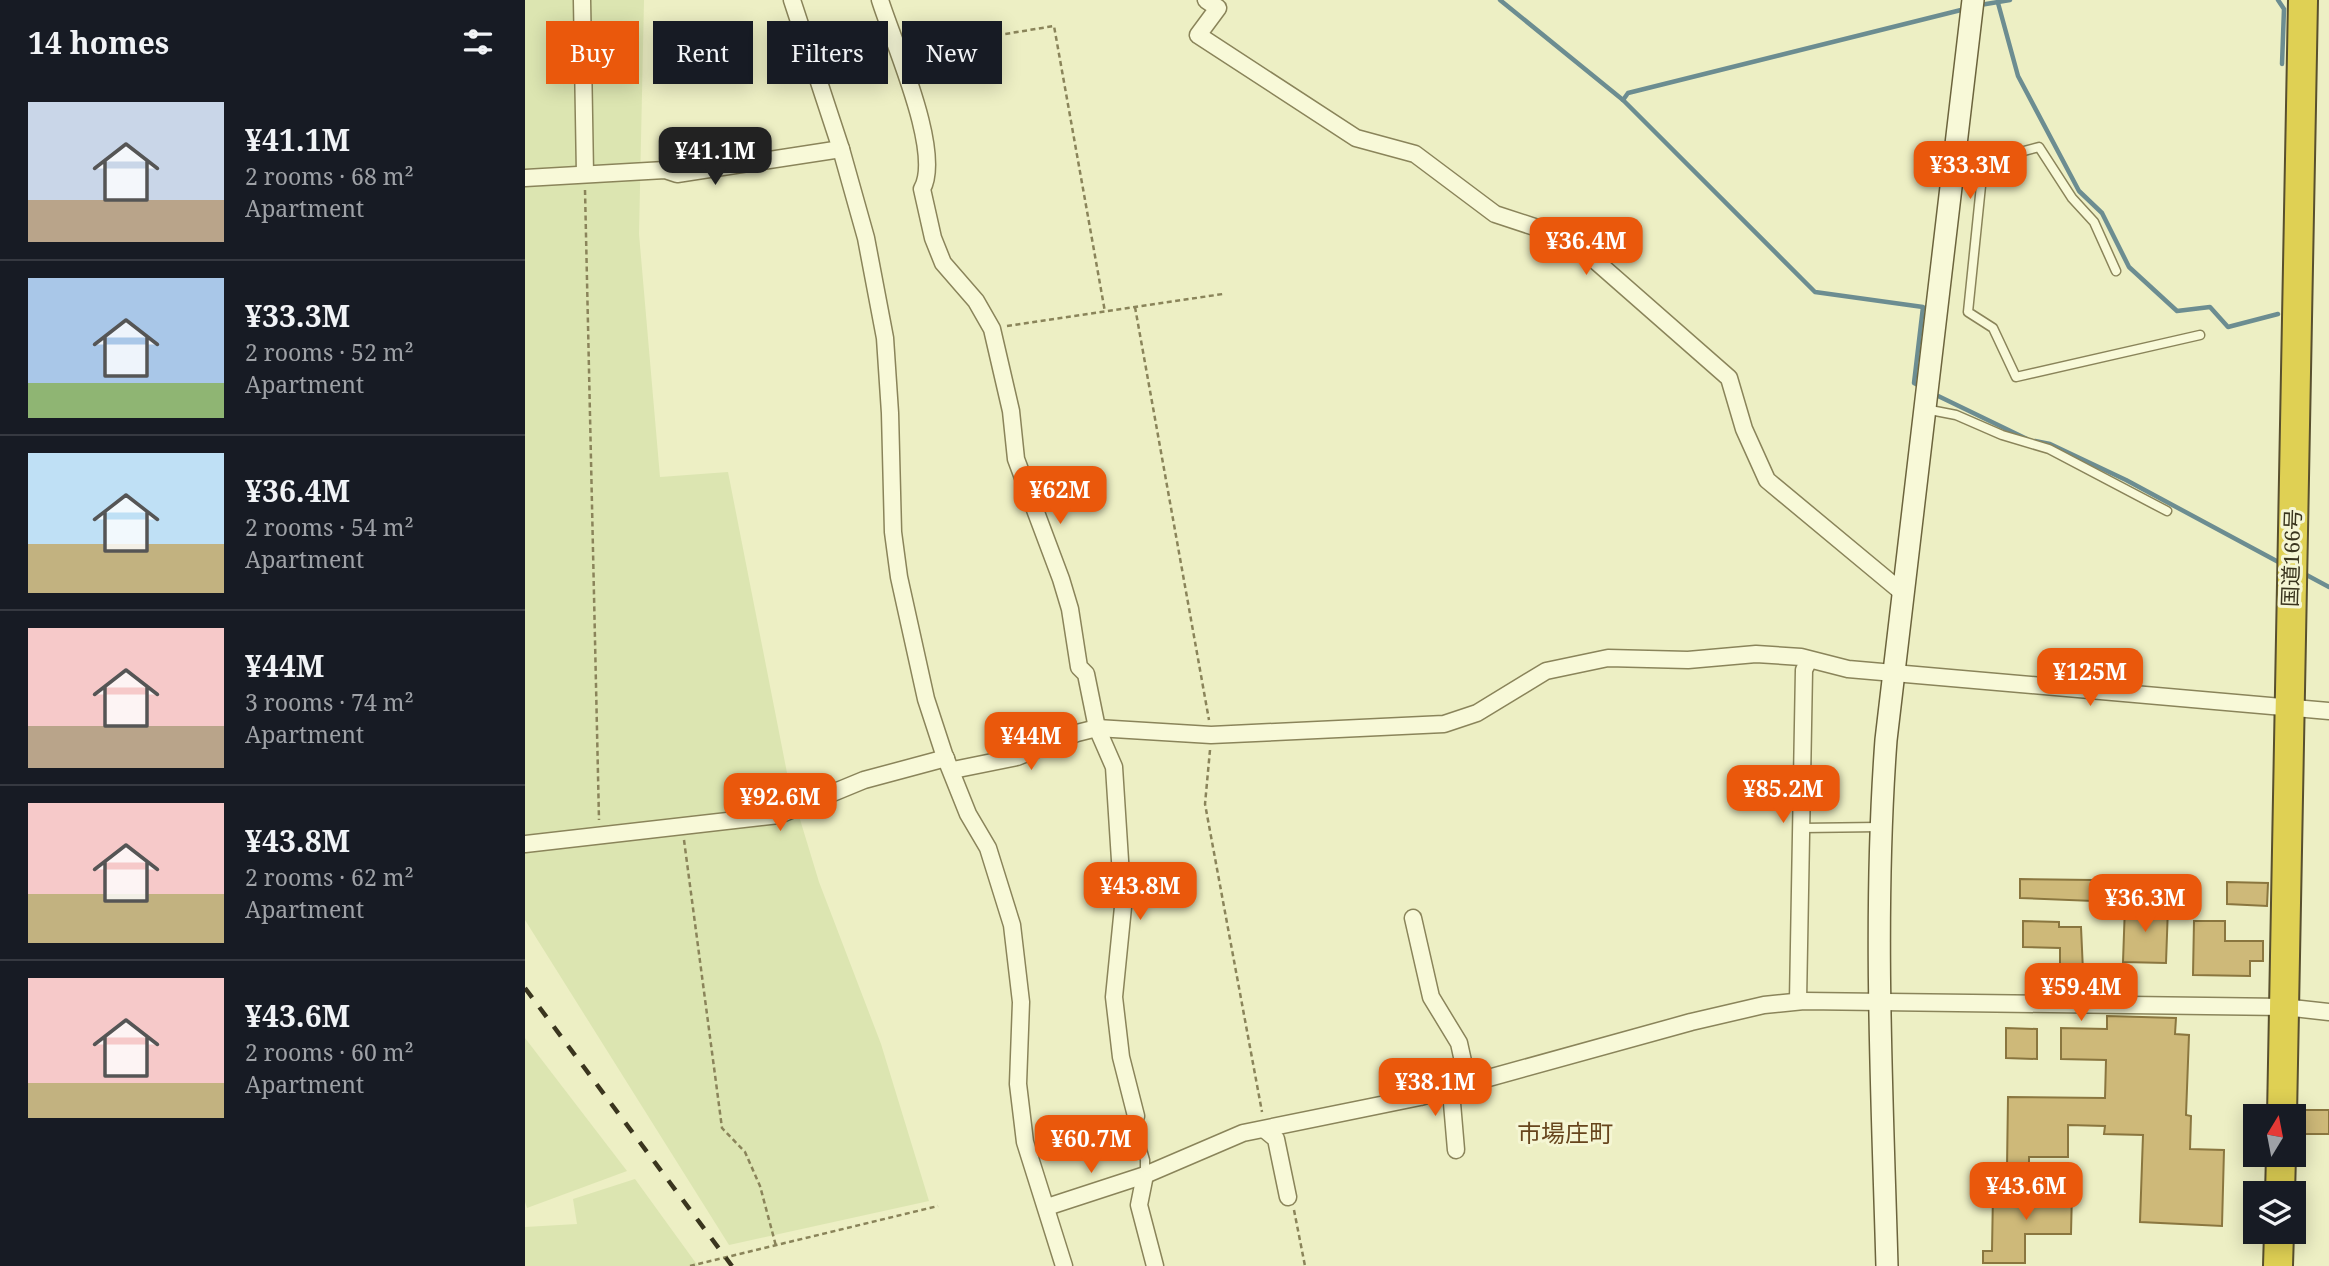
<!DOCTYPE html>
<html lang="en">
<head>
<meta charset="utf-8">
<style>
  body { margin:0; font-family:"Noto Serif","Noto Sans JP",serif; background:#20242c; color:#f1f3f6; height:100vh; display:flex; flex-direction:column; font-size:26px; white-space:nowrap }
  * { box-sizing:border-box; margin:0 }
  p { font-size:23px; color:#9ea1a6 }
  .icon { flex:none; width:38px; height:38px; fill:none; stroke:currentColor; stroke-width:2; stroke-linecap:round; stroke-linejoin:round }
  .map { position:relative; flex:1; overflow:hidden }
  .details { display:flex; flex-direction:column; background:#171b24; width:525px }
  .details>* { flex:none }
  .guide { position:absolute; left:21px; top:21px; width:665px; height:63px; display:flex; gap:14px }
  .needle { width:46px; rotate:10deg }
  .fabs { position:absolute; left:1718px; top:1104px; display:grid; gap:14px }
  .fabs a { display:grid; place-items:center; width:63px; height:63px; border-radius:0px; background:#171b24; box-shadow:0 4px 18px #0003; font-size:35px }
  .price { position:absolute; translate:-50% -60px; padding:0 16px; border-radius:14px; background:#ea580c; color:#fff; font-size:23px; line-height:46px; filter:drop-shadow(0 2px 4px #0008) }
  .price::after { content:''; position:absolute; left:50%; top:42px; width:21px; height:16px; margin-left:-10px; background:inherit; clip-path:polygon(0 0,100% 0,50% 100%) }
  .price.selected { background:#222; color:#fff }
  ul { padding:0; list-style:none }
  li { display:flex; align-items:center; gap:21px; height:175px; padding:0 28px }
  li+li { border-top:2px solid #363941 }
  li span { display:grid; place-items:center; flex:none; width:196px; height:140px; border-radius:0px; color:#555 }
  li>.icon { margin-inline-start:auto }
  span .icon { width:84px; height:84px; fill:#fffc; stroke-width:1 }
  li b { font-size:30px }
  h2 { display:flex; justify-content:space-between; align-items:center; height:84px; padding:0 28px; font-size:30px }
  .pill { padding:0 24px; border-radius:0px; background:#171b24; box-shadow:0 4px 18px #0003; font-size:24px; line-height:63px }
  .pill.selected { background:#ea580c; color:#fff }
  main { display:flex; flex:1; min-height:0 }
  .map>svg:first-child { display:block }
  .farmland { fill:#dce5b1 }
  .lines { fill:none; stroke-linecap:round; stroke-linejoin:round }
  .stream { stroke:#6c8d91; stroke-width:4.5 }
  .building { fill:#ceb979; stroke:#8a763f; stroke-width:2 }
  .lane-casing { stroke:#8a845a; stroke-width:11 }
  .street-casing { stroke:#8a845a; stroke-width:19 }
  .secondary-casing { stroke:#6c643d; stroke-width:24 }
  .highway-casing { stroke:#584f2e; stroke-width:32 }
  .path { stroke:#8a845a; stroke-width:2.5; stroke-dasharray:5 3.5; stroke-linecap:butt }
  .lane { stroke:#f8f9d8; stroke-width:8 }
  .street { stroke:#f8f9d8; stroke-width:16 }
  .secondary { stroke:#f8f9d8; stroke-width:21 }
  .highway { stroke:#dfd054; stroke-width:28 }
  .rail { stroke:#3a351e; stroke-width:4.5; stroke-dasharray:12 12; stroke-linecap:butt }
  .labels { text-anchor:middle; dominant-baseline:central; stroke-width:6; stroke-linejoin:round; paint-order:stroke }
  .street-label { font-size:21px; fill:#3a351e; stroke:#f5f6d4 }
  .quarter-label { font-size:24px; fill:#67451d; stroke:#f5f6d4 }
</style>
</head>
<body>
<main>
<section class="details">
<h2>14 homes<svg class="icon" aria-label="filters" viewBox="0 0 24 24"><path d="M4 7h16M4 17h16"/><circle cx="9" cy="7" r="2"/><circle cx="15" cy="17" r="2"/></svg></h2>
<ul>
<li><span style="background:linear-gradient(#c9d6e8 70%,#b9a48a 0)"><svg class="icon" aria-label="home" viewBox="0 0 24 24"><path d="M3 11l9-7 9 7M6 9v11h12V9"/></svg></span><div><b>¥41.1M</b><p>2 rooms · 68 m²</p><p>Apartment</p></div></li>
<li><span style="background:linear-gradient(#a9c7e8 75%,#8fb573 0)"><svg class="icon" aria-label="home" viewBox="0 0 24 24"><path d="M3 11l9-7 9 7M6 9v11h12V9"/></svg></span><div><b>¥33.3M</b><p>2 rooms · 52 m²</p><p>Apartment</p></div></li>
<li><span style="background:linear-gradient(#bfe0f5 65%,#c2b280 0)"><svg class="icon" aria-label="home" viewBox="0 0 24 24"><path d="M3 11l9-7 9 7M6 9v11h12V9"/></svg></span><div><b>¥36.4M</b><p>2 rooms · 54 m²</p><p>Apartment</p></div></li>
<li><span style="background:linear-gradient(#f6c9c9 70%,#b9a48a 0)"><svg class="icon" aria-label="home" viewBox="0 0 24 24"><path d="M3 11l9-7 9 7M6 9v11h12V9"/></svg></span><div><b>¥44M</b><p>3 rooms · 74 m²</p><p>Apartment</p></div></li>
<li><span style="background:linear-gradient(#f6c9c9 65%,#c2b280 0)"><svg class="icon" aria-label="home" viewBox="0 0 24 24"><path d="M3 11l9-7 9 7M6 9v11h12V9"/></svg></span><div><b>¥43.8M</b><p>2 rooms · 62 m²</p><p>Apartment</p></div></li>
<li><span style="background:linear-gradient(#f6c9c9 75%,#c2b280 0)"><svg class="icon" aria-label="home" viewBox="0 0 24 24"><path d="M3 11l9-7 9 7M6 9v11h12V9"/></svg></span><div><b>¥43.6M</b><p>2 rooms · 60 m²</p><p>Apartment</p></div></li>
</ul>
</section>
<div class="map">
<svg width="1804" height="1266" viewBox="0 0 1804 1266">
  <rect width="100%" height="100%" fill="#edefc4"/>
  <g class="farmland">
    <path d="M 0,0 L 119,0 L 114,234 L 135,477 L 203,472 L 264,783 L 294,882 L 356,1044 L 404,1201 L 204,1245 L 0,920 Z"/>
    <path d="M 0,1038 L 102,1171 L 2,1208 L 0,1202 Z"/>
    <path d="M 110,1179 L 173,1266 L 0,1266 L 0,1227 L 52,1224 L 48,1199 Z"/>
  </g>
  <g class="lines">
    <g class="stream">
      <path d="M 975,0 L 1098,100 L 1290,292 L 1398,307 L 1389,383 L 1395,386"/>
      <path d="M 1753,0 L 1759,9 L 1757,64"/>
      <path d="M 1473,3 L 1493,76 L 1554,191 L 1577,213 L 1604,267 L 1652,311 L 1685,307 L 1703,327 L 1753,314"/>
      <path d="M 1455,5 L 1485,0"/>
      <path d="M 1098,100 L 1103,93 L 1440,9"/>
      <path d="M 1409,394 L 1502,439"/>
      <path d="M 1510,441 L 1525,444 L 1601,480 L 1759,565"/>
      <path d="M 1776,572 L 1804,587"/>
    </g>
  </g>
  <g class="building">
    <path d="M 1495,879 L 1568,880 L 1568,901 L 1495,898 Z"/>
    <path d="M 1702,882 L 1743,883 L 1742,906 L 1702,904 Z"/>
    <path d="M 1600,905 L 1643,907 L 1641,963 L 1598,962 Z"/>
    <path d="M 1498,921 L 1534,922 L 1534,927 L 1556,927 L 1558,971 L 1535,971 L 1535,948 L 1498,947 Z"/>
    <path d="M 1669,921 L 1700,921 L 1700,941 L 1738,941 L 1738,961 L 1725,961 L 1725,976 L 1668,975 Z"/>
    <path d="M 1582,1016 L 1651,1018 L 1650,1034 L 1664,1035 L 1661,1115 L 1666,1116 L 1665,1149 L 1699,1150 L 1697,1226 L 1615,1222 L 1618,1135 L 1579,1134 L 1580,1126 L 1543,1125 L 1543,1157 L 1504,1157 L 1504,1168 L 1482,1168 L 1483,1097 L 1580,1098 L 1581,1060 L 1536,1059 L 1536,1028 L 1582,1029 Z"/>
    <path d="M 1481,1028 L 1512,1029 L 1512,1059 L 1481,1058 Z"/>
    <path d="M 1778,1110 L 1804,1110 L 1804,1134 L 1779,1134 Z"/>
    <path d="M 1468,1192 L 1547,1192 L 1546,1234 L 1500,1234 L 1500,1263 L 1458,1263 L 1458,1251 L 1467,1251 Z"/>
  </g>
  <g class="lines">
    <g class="lane-casing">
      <g id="lane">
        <path d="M 1432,156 L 1461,161 L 1514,147 L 1547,198 L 1569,222 L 1591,271"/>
        <path d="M 1461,161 L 1457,176 L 1443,312 L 1468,328 L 1491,377 L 1675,335"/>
        <path d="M 1400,409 L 1431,415 L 1477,435 L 1524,449 L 1642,511"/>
        <path d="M 1277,828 L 1354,827"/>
        <path d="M 609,1121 L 620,1160 L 620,1175"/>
      </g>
    </g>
    <g class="street-casing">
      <g id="street">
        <path d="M 57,0 L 60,174"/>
        <path d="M 267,0 L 316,149 L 341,238 L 360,338 L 365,413 L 368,532 L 374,577 L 401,699 L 419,754 L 443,814 L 463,848 L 487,925 L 496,1002 L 493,1084 L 500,1142 L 539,1266"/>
        <path d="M 355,0 C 368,42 418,152 397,189 L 408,238 L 418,263 L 451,301 L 467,329 L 486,411 L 491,459 L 536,579 L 545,609 L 554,667 L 561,674 L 572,728 L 589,767 L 598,907 L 589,997 L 596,1057 L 611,1116 L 609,1121"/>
        <path d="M 681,0 L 693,8 L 673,35 L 831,138 L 890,154 L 970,214 L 1028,233 L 1065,256 L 1204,378 L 1219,429 L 1242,480 L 1378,593"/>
        <path d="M 0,178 L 140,170 L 152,174 L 316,149"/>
        <path d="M 428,770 L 492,757 L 552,733 L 572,728 L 686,735 L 919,724 L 952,713 L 1021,671 L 1083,658 L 1163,660 L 1231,654 L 1276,657 L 1323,669 L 1804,711"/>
        <path d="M 0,844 L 254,815 L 339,780 L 421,758"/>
        <path d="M 888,918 L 906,997 L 934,1043 L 943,1084"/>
        <path d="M 1273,1001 L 1279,670 L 1284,660"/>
        <path d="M 929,1087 L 927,1103 L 931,1150"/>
        <path d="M 740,1130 L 751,1139 L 763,1197"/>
        <path d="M 620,1175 L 614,1205 L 630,1266"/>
        <path d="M 522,1207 L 620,1175 L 718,1133 L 895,1097 L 1166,1022 L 1239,1005 L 1279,1001 L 1759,1007 L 1804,1012"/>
      </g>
    </g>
    <g class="secondary-casing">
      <path id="secondary" d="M 1362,1266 C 1357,1090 1348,916 1361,740 L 1448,0"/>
    </g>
    <g class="highway-casing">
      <g id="highway">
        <path d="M 1757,1116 L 1778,0"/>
        <path d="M 1755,1194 L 1756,1155"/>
        <path d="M 1753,1266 L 1754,1232"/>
      </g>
    </g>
    <g class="path">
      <path d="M 388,49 L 529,26 L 580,312"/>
      <path d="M 307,72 L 357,56"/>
      <path d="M 60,190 L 74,820"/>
      <path d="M 610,307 L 684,720"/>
      <path d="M 482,326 L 698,294"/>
      <path d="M 685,750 L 680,804 L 737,1112"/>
      <path d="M 159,840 L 197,1128 L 220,1152 L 235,1186 L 251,1246"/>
      <path d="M 769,1210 L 780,1266"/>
      <path d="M 165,1266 L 413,1206"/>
    </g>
    <use href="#lane" class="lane"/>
    <use href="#street" class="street"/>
    <use href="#secondary" class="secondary"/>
    <use href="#highway" class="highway"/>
    <path class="rail" d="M 0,988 L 207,1266"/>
  </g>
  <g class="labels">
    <g class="street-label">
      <text transform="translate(1766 558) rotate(-88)">国道166号</text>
    </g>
    <g class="quarter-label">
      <text x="1040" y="1132">市場庄町</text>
    </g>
  </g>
</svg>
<div class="fabs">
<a><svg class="needle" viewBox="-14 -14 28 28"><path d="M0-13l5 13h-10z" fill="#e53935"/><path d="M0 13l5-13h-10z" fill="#9ea1a6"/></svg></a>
<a><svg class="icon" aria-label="layers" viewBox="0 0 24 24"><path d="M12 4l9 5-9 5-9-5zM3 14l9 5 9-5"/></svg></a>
</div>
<b class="price selected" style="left:190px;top:187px">¥41.1M</b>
<b class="price" style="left:1445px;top:201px">¥33.3M</b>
<b class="price" style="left:1061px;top:277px">¥36.4M</b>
<b class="price" style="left:535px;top:526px">¥62M</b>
<b class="price" style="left:1565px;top:708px">¥125M</b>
<b class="price" style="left:506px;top:772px">¥44M</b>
<b class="price" style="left:1258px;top:825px">¥85.2M</b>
<b class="price" style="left:255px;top:833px">¥92.6M</b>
<b class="price" style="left:615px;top:922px">¥43.8M</b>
<b class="price" style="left:1620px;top:934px">¥36.3M</b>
<b class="price" style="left:1556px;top:1023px">¥59.4M</b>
<b class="price" style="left:910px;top:1118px">¥38.1M</b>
<b class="price" style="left:566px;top:1175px">¥60.7M</b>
<b class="price" style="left:1501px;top:1222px">¥43.6M</b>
<div class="guide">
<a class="pill selected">Buy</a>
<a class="pill">Rent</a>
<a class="pill">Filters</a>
<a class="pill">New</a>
</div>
</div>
</main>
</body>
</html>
